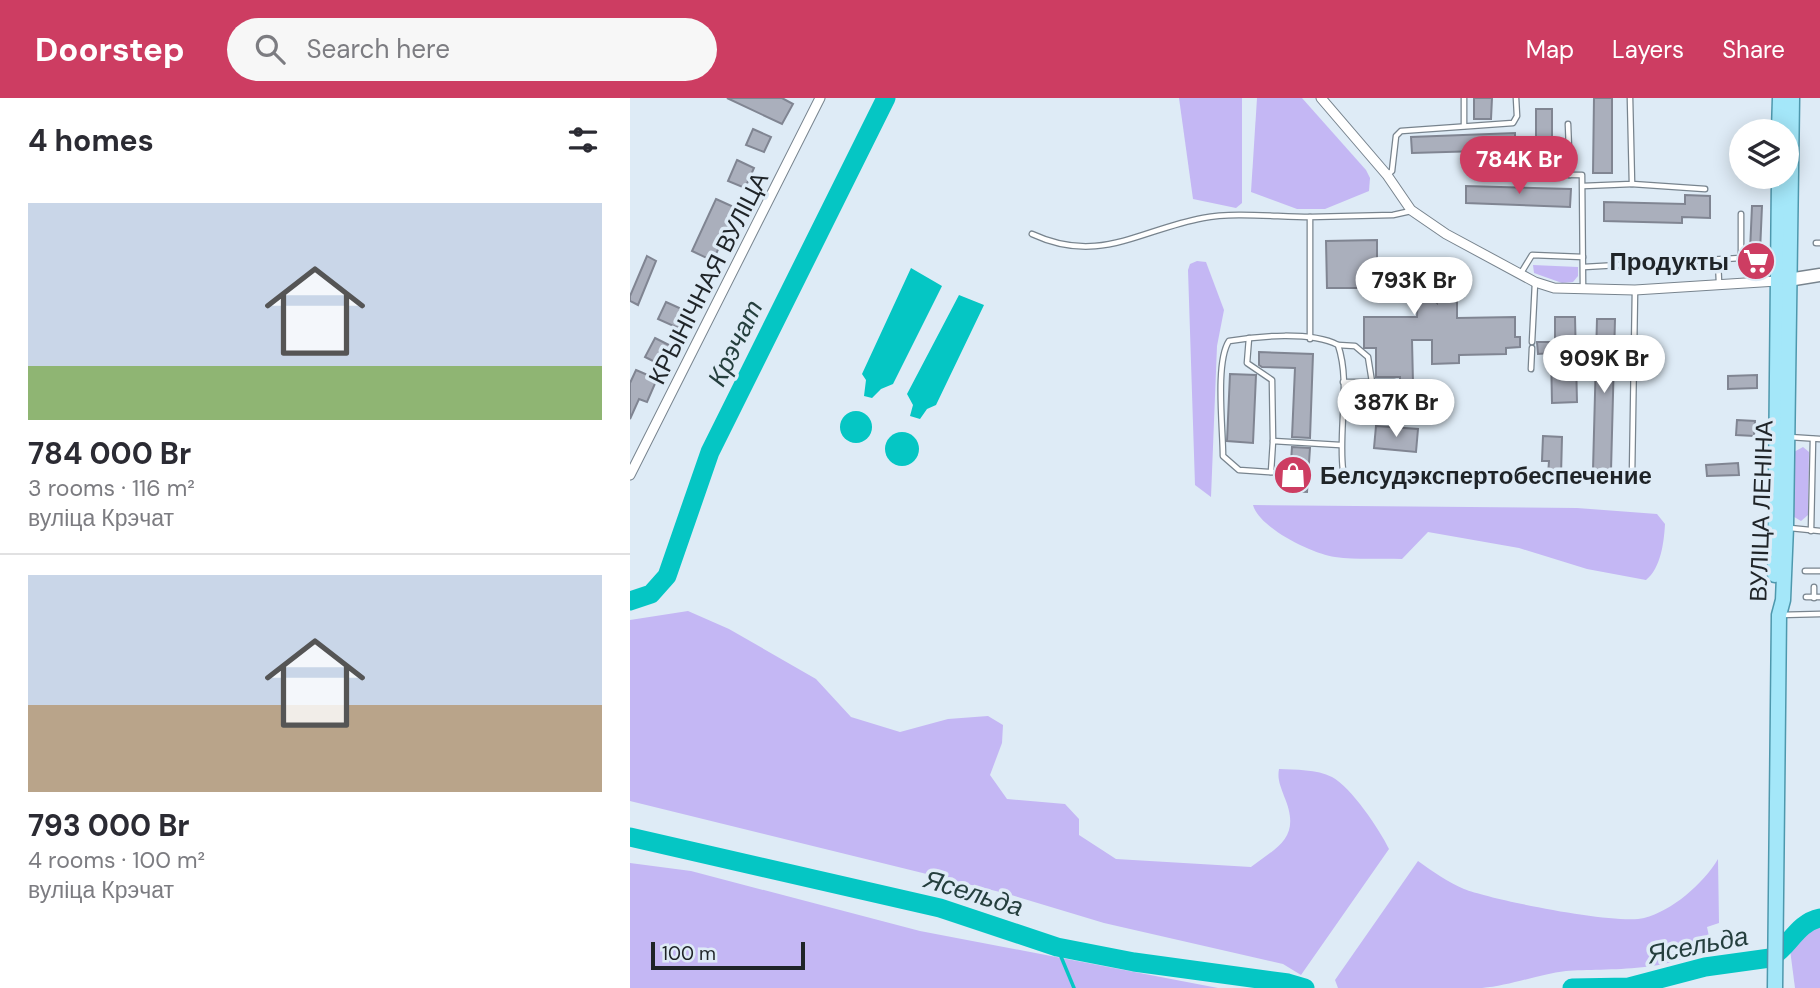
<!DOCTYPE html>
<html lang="en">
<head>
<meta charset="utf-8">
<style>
  body { margin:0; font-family:"DM Sans",sans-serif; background:#f7f7f7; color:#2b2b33; height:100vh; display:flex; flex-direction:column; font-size:26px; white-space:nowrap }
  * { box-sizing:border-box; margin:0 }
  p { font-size:23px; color:#7c7c81 }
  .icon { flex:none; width:38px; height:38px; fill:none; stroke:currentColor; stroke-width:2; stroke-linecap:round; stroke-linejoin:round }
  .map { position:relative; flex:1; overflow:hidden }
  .side { display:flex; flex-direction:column; background:#fff; width:630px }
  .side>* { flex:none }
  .buttons { position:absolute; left:1099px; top:21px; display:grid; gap:14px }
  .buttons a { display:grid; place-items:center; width:70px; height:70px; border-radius:50%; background:#fff; box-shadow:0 4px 18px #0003; font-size:35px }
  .scale { position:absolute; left:21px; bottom:18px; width:154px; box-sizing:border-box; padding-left:7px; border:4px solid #1f2428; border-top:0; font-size:19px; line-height:24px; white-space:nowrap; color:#1f2428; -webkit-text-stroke:5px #deebf6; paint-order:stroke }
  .price { position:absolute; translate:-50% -60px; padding:0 16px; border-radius:24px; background:#fff; color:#222; font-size:23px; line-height:46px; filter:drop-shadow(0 2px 4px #0008) }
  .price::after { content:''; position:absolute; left:50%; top:42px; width:21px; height:16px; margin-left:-10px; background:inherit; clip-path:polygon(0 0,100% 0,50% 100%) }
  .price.current { background:#cd3d62; color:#fff }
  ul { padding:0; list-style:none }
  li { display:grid; align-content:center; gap:14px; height:371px; padding:0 28px }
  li+li { border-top:2px solid #e1e1e2 }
  li span { display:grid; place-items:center; height:217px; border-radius:0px; color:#555 }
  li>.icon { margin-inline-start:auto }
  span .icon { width:126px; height:126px; fill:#fffc; stroke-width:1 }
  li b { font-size:30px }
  h2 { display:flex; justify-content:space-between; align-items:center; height:84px; padding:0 28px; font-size:30px }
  header { display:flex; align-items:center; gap:42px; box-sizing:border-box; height:98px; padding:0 35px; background:#cd3d62; color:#fff }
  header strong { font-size:33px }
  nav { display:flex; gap:38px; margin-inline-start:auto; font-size:24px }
  .search { width:490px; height:63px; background:#f7f7f7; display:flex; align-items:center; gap:18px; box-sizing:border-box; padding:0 24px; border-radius:38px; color:#7c7c81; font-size:26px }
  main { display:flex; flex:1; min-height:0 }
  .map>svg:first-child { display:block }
  .green { fill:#c4b7f4 }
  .water { fill:#05c6c4 }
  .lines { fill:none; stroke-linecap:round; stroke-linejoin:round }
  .stream { stroke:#05c6c4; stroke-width:3.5 }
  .river { stroke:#05c6c4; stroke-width:19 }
  .building { fill:#aaafbc; stroke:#808592; stroke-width:2 }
  .lane-casing { stroke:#78848e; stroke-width:7 }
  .street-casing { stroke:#78848e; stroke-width:11 }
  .secondary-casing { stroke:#78848e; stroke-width:15 }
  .primary-casing { stroke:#4e98ad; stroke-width:17 }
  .lane { stroke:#fff; stroke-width:4.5 }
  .street { stroke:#fff; stroke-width:9 }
  .secondary { stroke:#fff; stroke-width:12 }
  .primary { stroke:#a4e7f9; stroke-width:14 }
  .labels { text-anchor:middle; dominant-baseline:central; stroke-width:7; stroke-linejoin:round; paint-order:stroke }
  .poi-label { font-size:24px; font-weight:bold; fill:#1f2428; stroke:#deebf6; text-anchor:end }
  .street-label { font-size:24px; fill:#1f2428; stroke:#deebf6 }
  .water-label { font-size:26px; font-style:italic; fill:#253f3e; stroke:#deebf6 }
</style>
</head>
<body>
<header>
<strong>Doorstep</strong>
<div class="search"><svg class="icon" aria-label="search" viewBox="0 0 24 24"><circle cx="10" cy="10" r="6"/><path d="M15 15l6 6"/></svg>Search here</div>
<nav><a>Map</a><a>Layers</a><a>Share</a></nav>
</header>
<main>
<section class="side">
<h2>4 homes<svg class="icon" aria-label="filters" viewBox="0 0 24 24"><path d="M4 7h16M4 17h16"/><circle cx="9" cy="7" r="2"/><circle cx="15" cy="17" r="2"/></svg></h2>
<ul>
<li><span style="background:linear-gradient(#c9d6e8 75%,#8fb573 0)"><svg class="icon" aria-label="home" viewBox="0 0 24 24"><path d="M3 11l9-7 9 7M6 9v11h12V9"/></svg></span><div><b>784 000 Br</b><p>3 rooms · 116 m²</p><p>вуліца Крэчат</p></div></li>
<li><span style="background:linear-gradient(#c9d6e8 60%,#b9a48a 0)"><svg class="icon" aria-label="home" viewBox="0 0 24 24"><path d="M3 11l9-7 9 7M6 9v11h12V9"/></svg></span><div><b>793 000 Br</b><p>4 rooms · 100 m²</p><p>вуліца Крэчат</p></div></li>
</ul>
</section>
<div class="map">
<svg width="1190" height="890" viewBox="0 0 1190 890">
  <rect width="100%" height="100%" fill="#deebf6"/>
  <g class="green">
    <path d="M 549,0 L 612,0 L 612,105 L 606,110 L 563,101 Z"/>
    <path d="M 627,0 L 672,0 L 736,72 L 740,80 L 739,93 L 695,111 L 667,111 L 621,94 Z"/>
    <path d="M 567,163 L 576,164 L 594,212 L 587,248 L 581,399 L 565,387 L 558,172 L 560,166 Z"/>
    <path d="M 903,167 L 948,169 L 948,178 L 943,184 L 932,185 L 904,175 Z"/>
    <path d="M 1173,349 L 1179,354 L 1178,417 L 1171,423 L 1161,417 L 1162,355 Z"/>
    <path d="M 623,407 L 947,410 L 1027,416 L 1035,426 C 1034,444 1031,470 1016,482 L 957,471 L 889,450 L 798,434 L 772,461 C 750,460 727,462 705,459 C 683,456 629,430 623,407 Z"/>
    <path d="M 58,513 L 99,531 L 186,581 L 221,619 L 270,634 L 318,621 L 358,618 L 373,627 L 372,645 L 360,677 L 377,701 L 435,706 L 449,721 L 449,737 L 486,761 L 621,769 C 651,747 671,738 654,698 C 651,689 647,682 649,671 C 665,672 687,671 702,679 C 721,689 750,732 759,751 L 671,877 L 653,866 L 474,825 L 378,796 L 0,703 L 0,522 Z"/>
    <path d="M 1088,761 L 1089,825 L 1077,829 L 1080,843 C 1051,876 976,870 936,873 C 909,876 879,888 852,890 C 805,890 755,890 708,890 L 705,882 L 788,763 C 803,774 818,784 834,791 C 862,802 987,827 1014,820 C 1042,813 1073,786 1088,761 Z"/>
    <path d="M 0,765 L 61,773 L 290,833 L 588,890 L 0,890 Z"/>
    <path d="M 1190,820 L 1190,890 L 1165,890 L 1159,844 L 1175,826 Z"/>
  </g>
  <g class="water">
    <path d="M 281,170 L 312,188 L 263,286 L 251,291 L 242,300 L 234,298 L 236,282 L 232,276 Z"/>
    <path d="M 329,197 L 354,207 L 306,307 L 297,311 L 290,321 L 280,318 L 283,307 L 277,296 Z"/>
    <circle cx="226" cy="329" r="16"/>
    <circle cx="272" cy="351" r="17"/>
  </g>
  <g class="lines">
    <path class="stream" d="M 427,849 L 444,890"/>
    <g class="river">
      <path d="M 0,503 L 21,496 L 37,478 L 80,354 L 256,0"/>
      <path d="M 0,739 L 310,810 L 427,849 L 504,864 L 658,885 L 675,890"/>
      <path d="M 942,890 L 999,889 L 1075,869 L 1140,860 C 1160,849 1166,825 1190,820"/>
    </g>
  </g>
  <g class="building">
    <path d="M 97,0 L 152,0 L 163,6 L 152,26 Z"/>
    <path d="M 844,0 L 862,0 L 861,21 L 844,21 Z"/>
    <path d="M 964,0 L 982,0 L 982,75 L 963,75 Z"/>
    <rect x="906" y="11" width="16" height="56"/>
    <path d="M 123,31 L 141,39 L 134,54 L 116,47 Z"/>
    <path d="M 885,35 L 885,52 L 782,55 L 781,39 Z"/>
    <path d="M 107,62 L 124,70 L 115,90 L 98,83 Z"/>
    <path d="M 836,88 L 941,91 L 940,109 L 836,105 Z"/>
    <path d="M 1055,97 L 1080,98 L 1080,120 L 1052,119 L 1052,125 L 974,123 L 974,104 L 1055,106 Z"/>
    <path d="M 86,101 L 106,110 L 83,163 L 62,153 Z"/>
    <path d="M 1122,108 L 1132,108 L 1129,176 L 1119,175 Z"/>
    <path d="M 747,142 L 747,176 L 775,176 L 807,205 L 807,194 L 827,194 L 827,220 L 885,219 L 885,239 L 890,239 L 890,249 L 876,250 L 876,256 L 829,257 L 829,265 L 802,266 L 802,242 L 782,242 L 783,285 L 770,285 L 770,279 L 746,279 L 746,250 L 734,250 L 734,219 L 787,219 L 788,198 L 772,185 L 747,184 L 747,190 L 697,190 L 696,143 Z"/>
    <path d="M 17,158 L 26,163 L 8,207 L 0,203 L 0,198 Z"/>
    <path d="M 36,204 L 56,213 L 48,230 L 28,221 Z"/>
    <path d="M 925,219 L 945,219 L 947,304 L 922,305 L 921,255 L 908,256 L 907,244 L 925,244 Z"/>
    <path d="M 967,221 L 985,221 L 981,373 L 963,372 Z"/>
    <path d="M 25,240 L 41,248 L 31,267 L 15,259 Z"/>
    <path d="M 629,254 L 683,256 L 680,340 L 662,339 L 665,270 L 632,269 L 629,267 Z"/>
    <path d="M 6,272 L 27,281 L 17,304 L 9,301 L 0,321 L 0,285 Z"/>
    <path d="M 600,276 L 626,277 L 623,345 L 597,343 Z"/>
    <path d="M 1127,277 L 1127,290 L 1098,291 L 1098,278 Z"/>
    <path d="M 1107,322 L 1125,323 L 1124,338 L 1106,337 Z"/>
    <path d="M 746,328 L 788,331 L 786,354 L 744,350 Z"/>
    <path d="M 913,338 L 932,339 L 931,378 L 918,377 L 919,363 L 912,363 Z"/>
    <path d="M 662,349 L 680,350 L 677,394 L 659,393 Z"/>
    <path d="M 1108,365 L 1109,377 L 1077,378 L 1076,367 Z"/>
  </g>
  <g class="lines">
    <g class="lane-casing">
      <g id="lane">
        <path d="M 834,0 L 834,28"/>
        <path d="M 938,26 L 940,77"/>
        <path d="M 853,76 L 952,77 L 953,190"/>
        <path d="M 757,77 L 762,73 L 766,38 L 771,33 L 883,25 L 887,18 L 886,0"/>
        <path d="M 1002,86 L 1075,91"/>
        <path d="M 953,88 L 1002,86 L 1000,0"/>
        <path d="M 402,136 C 469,167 509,132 573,120 C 604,114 647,119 680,119"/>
        <path d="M 1186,145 L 1190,145"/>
        <path d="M 1088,162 L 1089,185"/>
        <path d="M 954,169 L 1111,160 L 1111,116"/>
        <path d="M 891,175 L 902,157 L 953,159"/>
        <path d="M 619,240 L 617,265 L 642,282 L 643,343"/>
        <path d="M 680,241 L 680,119 L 763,117 L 781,113"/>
        <path d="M 902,244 L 905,185"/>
        <path d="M 708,247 L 725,248 L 738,259 L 742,284"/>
        <path d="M 901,271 L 902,250"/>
        <path d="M 713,284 L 764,284"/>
        <path d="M 1159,339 L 1190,341"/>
        <path d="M 641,374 L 643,343 L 710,347"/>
        <path d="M 654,375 L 609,372 L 593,358 C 593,331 585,264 599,243 C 628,238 681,233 708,247 C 721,285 708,332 713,372 L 725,381 L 765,386"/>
        <path d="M 1002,378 L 1005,192"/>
        <path d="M 1160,430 L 1190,433"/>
        <path d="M 1181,433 L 1183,341"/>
        <path d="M 1175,473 L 1190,473"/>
        <path d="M 1176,499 L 1190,499"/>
        <path d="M 1184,500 L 1184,489"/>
        <path d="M 1150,517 L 1190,516"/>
      </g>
    </g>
    <g class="street-casing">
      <g id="street">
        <path d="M 691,0 L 757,77 L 781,112 L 816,136 L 905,184 L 924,190 L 1005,192 L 1147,183"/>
        <path d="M 0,377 L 190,0"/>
      </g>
    </g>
    <g class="secondary-casing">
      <path id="secondary" d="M 1158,182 L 1190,177"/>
    </g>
    <g class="primary-casing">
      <g id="primary">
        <path d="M 1149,33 L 1150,0"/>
        <path d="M 1145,477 L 1149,79"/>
        <path d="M 1145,890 L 1149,517 L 1153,502 L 1156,429 L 1162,0"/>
      </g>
    </g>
    <use href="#lane" class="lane"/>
    <use href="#street" class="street"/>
    <use href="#secondary" class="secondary"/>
    <use href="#primary" class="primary"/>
  </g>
  <defs>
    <g id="supermarket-disc" transform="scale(2.0125)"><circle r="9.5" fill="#cd3d62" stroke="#deebf6"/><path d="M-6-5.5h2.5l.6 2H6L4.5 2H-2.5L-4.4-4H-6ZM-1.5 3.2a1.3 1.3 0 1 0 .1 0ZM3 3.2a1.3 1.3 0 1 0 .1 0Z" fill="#fff"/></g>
    <g id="shop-disc" transform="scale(2.0125)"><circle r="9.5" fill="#cd3d62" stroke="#deebf6"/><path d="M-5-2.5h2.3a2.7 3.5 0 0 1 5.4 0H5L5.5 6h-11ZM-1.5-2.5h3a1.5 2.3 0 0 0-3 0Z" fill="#fff"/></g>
  </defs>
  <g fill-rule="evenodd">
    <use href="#supermarket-disc" x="1126" y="163"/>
    <use href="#shop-disc" x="663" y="377"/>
  </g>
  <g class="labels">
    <g class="poi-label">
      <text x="1099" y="163">Продукты</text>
      <text x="690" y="377" text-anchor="start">Белсудэкспертобеспечение</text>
    </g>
    <g class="street-label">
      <text transform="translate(78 180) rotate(-63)">КРЫНІЧНАЯ ВУЛІЦА</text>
      <text transform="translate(1131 413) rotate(-88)">ВУЛІЦА ЛЕНІНА</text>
    </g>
    <g class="water-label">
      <text transform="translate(105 245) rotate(-64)">Крэчат</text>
      <text transform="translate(344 795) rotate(17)">Ясельда</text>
      <text transform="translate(1068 847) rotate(-11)">Ясельда</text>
    </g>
  </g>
</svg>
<div class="buttons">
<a><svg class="icon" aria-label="layers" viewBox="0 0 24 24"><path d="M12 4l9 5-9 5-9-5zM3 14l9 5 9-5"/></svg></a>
</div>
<div class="scale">100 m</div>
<b class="price current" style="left:889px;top:98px">784K Br</b>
<b class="price" style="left:784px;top:219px">793K Br</b>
<b class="price" style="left:974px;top:297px">909K Br</b>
<b class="price" style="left:766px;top:341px">387K Br</b>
</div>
</main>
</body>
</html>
